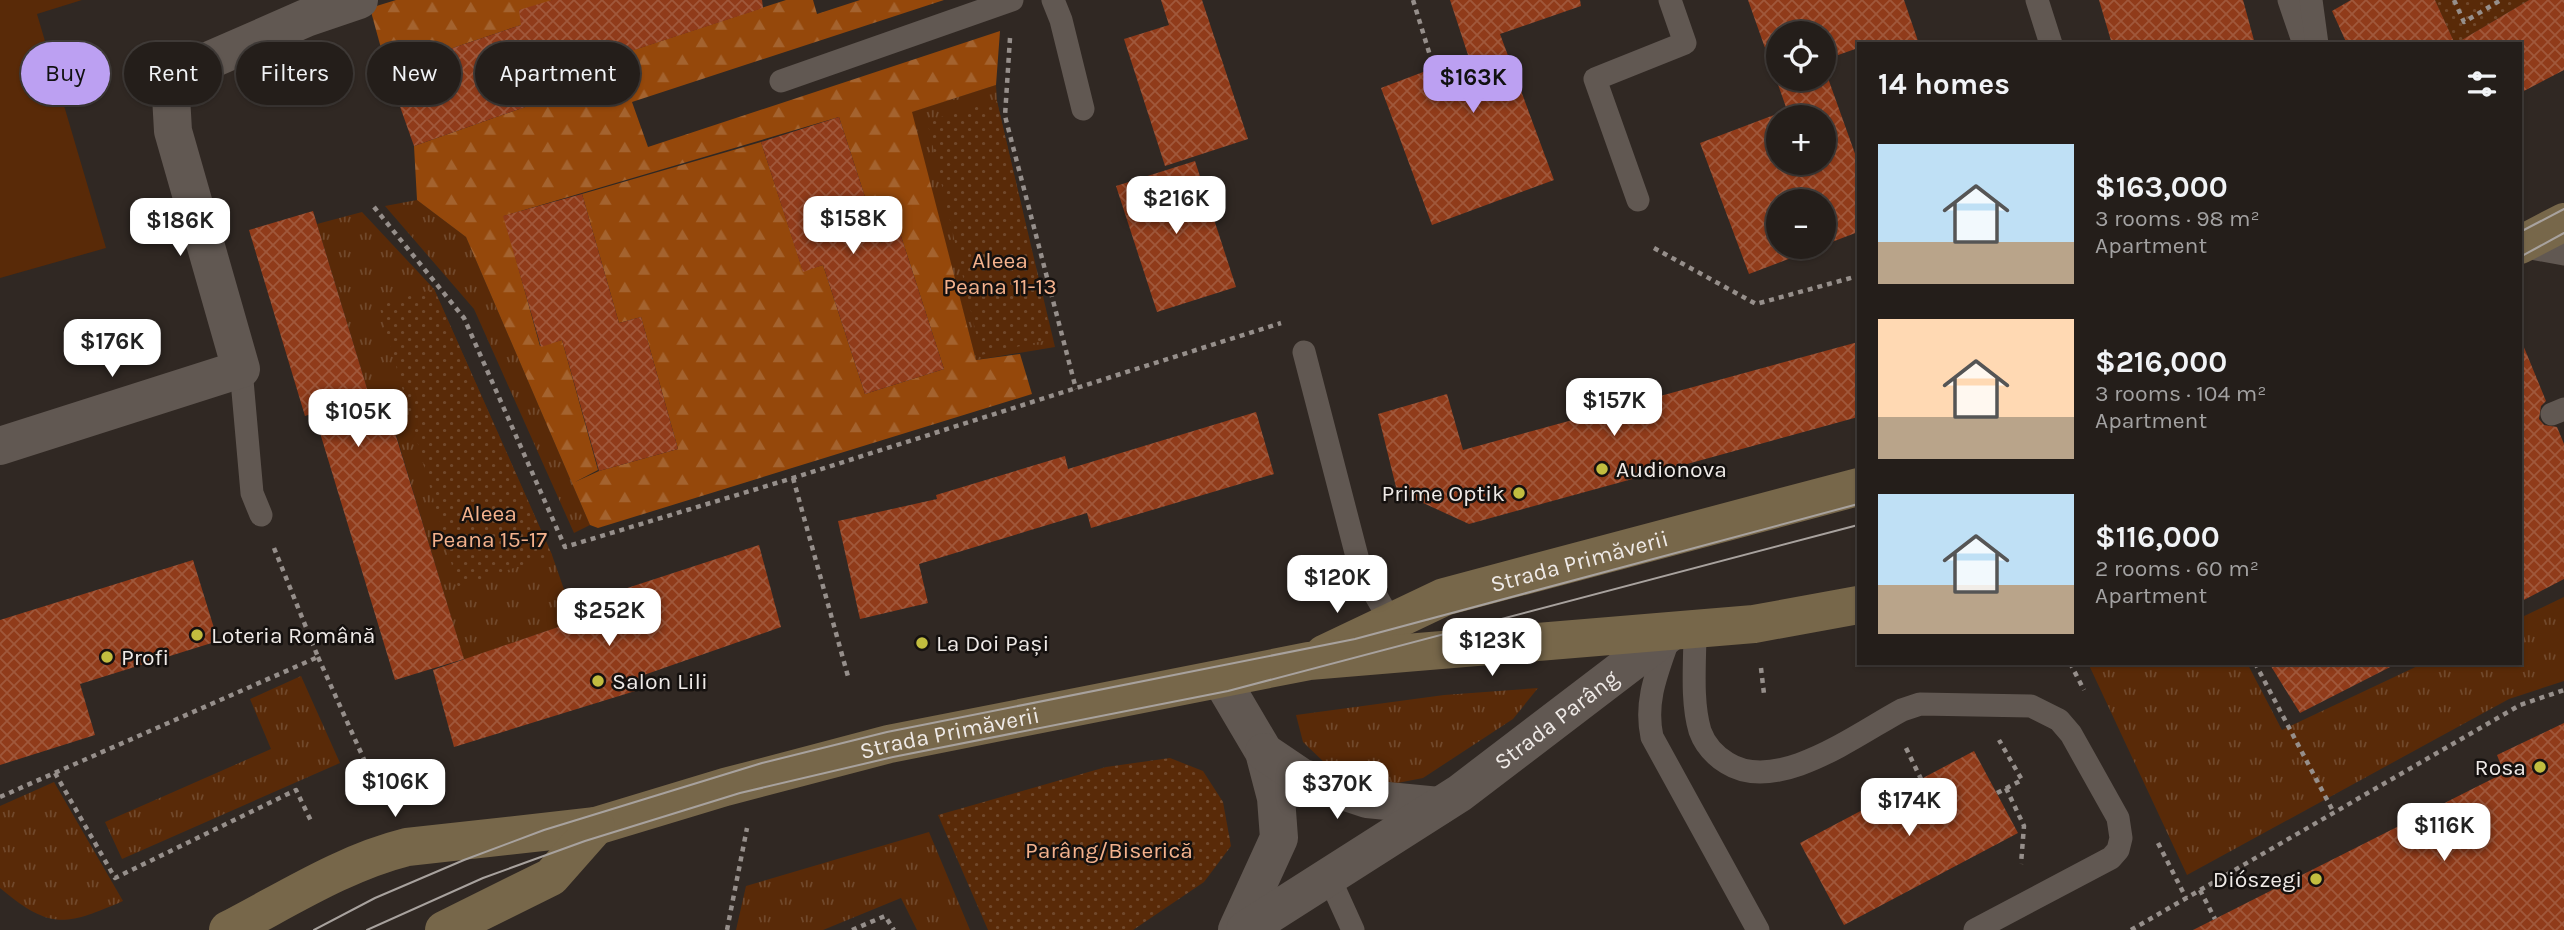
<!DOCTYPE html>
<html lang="en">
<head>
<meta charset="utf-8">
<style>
  body { margin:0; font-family:Karla,sans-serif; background:#302b27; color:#f1f3f6; height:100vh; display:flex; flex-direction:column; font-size:26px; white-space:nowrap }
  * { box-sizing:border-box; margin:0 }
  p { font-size:23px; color:#a3a2a2 }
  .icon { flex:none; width:38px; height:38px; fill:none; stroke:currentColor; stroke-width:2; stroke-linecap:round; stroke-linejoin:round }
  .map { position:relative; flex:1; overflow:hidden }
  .details { position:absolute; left:1857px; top:42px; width:665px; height:623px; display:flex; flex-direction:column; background:#241e1a; border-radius:0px; box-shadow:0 2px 5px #0004,0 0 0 2px #413c39 }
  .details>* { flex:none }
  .banner { position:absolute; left:21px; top:42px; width:665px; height:63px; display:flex; gap:14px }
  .buttons { position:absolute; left:1766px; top:21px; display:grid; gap:14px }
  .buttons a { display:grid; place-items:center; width:70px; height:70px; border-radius:50%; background:#241e1a; box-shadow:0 2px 5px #0004,0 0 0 2px #413c39; font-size:35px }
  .price { position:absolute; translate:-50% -60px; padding:0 16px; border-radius:14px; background:#fff; color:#222; font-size:23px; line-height:46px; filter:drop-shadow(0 2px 4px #0008) }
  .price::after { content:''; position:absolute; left:50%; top:42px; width:21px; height:16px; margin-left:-10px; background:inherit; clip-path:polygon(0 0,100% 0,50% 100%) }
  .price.selected { background:#bca0f2; color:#111 }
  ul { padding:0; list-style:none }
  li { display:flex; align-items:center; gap:21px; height:175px; padding:0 21px }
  li span { display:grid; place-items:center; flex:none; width:196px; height:140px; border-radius:0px; color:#555 }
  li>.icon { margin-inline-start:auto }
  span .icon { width:84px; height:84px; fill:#fffc; stroke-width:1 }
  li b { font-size:30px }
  h2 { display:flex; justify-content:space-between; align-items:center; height:84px; padding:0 21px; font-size:30px }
  .chip { padding:0 24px; border-radius:32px; background:#241e1a; box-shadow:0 2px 5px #0004,0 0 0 2px #413c39; font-size:24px; line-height:63px }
  .chip.selected { background:#bca0f2; color:#111 }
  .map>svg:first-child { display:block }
  .grass { fill:url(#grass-tufts) }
  .forest { fill:url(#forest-firs); fill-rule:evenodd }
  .park { fill:url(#park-dots) }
  .pitch { fill:#592a08 }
  .building { fill:url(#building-cross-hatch); fill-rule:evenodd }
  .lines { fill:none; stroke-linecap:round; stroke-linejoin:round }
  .path { stroke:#968f8b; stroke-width:4.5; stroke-dasharray:5 5; stroke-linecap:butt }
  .service { stroke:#615852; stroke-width:23 }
  .minor { stroke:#615852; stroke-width:38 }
  .secondary { stroke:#77674a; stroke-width:38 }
  .tram { stroke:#a8a29e; stroke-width:2 }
  .poi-dot { fill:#c2bd3f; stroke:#15110f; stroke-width:2.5 }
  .labels { text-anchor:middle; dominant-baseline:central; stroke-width:5; stroke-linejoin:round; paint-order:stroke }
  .park-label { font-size:23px; fill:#f4b28d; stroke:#15110f }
  .poi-label { font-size:23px; fill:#efeae7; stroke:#15110f; text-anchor:start }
  .street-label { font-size:23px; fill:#efeae7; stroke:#15110f }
</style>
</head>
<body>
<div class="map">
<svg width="2564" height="930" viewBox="0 0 2564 930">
  <defs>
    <pattern id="grass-tufts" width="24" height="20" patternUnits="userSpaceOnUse" patternTransform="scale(1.75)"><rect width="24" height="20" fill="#592a08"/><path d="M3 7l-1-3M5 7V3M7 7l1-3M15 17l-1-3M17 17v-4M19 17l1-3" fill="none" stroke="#71492c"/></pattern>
    <pattern id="forest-firs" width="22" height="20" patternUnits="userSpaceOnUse" patternTransform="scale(1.75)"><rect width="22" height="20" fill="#95480b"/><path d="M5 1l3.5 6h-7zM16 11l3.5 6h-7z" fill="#a4632f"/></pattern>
    <pattern id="park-dots" width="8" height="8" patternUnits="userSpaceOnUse" patternTransform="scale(1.75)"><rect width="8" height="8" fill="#592a08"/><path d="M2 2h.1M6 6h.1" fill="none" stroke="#71492c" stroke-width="1.8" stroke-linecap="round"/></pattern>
    <pattern id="building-cross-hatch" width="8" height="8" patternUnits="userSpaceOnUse" patternTransform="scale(1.75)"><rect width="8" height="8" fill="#903b1a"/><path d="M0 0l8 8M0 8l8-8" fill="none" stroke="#a0583b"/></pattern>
  </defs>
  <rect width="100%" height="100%" fill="#302823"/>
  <g class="grass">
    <path d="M 996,85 L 997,102 L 1055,347 L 976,360 L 911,112 Z"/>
    <path d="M 417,200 L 466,237 L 590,525 L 574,533 L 474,309 L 385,206 Z"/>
    <path d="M 362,212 L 434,289 L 552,555 L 575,621 L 464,660 L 383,391 L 369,395 L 317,224 Z"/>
    <path d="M 2564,597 L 2564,681 L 2509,699 L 2187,875 L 2088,663 L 2247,663 L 2282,730 L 2424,663 L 2520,663 L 2520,618 Z"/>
    <path d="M 301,676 L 340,763 L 122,859 L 105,822 L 271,749 L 250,699 Z"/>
    <path d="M 1538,688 L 1513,719 L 1423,778 L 1387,785 L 1360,781 L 1327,765 L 1303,742 L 1296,715 L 1444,695 Z"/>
    <path d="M 54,782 L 123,901 C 65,926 50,930 0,888 L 0,806 Z"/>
    <path d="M 929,832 L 970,930 L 917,930 L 901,898 L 823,930 L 736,930 L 746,886 Z"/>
  </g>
  <g class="forest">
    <path d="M 396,0 L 552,0 L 521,25 L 387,70 L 370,8 Z"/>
    <path d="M 786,0 L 813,0 L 817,14 L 860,0 L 944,0 L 632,102 L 648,147 L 1000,31 L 996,85 L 912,112 L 976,360 L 1020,354 L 1032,394 L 598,528 L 590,525 L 466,237 L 417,200 L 414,146 L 548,99 L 545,79 ZM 839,117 L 880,243 L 901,236 L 944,369 L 865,394 L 823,265 L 803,271 L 761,142 L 582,194 L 619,323 L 641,317 L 678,449 L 599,471 L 575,482 L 598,470 L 562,340 L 540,346 L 504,216 Z"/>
  </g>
  <g class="park">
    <path d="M 2435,0 L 2529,0 L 2455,44 Z"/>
    <path d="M 997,101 L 1052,339 L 981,355 L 927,121 Z"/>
    <path d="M 434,289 L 552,555 L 458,587 L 379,305 Z"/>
    <path d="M 1170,758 L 1203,771 L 1223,802 L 1231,846 L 1204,882 L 1133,930 L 988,930 L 938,815 L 1106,767 Z"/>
  </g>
  <path class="pitch" d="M 0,0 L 82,0 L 37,14 L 106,248 L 0,278 Z"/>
  <g class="building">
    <path d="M 552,0 L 762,0 L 763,8 L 545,79 L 548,99 L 414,146 L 387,70 L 521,25 L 519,10 Z"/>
    <path d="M 1161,0 L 1202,0 L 1248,139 L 1165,166 L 1124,39 L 1169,25 Z"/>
    <path d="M 1450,0 L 1580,0 L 1581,6 L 1500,34 L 1554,180 L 1432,225 L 1381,88 L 1468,55 Z"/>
    <path d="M 1748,0 L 1904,0 L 1919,44 L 1858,44 L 1858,48 L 1824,60 L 1824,33 L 1778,33 L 1778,79 L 1824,79 L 1824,67 L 1858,162 L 1858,232 L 1824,245 L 1824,201 L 1778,201 L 1778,247 L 1820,247 L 1749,274 L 1700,143 L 1787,110 ZM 1778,117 L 1824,117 L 1824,163 L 1778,163 Z"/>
    <path d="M 2099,0 L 2243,0 L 2255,44 L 2112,44 Z"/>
    <path d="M 2351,0 L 2435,0 L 2455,44 L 2347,44 L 2332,11 Z"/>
    <path d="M 2529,0 L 2564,0 L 2564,70 L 2520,93 L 2520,44 L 2455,44 Z"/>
    <path d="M 839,117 L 880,243 L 901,236 L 944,369 L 865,394 L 823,265 L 803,272 L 761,142 Z"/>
    <path d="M 1195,161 L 1236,287 L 1157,312 L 1116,186 Z"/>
    <path d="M 582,194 L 619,323 L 641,317 L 678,449 L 599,471 L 562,340 L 541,347 L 503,216 Z"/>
    <path d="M 313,211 L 369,395 L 382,390 L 464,659 L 395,680 L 314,413 L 305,416 L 249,230 Z"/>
    <path d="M 2521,340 L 2546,401 L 2541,406 L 2539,419 L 2544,425 L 2557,427 L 2564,444 L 2564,579 L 2520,602 Z"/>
    <path d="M 1858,342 L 1858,417 L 1469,524 L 1397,491 L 1378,414 L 1447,394 L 1463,450 Z"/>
    <path d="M 1256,412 L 1274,474 L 1091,528 L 1087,513 L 919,564 L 928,603 L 860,619 L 838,521 L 937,499 L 936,495 L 1065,456 L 1068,469 Z"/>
    <path d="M 759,545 L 781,627 L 641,676 L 645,688 L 454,747 L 433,670 L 619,606 L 615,592 Z"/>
    <path d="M 193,560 L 218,641 L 80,684 L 95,735 L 0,765 L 0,620 Z"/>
    <path d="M 2269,663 L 2398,663 L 2300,713 Z"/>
    <path d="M 2564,723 L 2564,930 L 2193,930 L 2504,773 L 2497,755 Z"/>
    <path d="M 1974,751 L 2018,833 L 1844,925 L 1800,843 Z"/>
  </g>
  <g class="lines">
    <g class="path">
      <path d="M 1413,0 L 1444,101"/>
      <path d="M 2454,0 L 2464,22 L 2501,0"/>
      <path d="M 1010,38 L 1005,116 L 1076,389"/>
      <path d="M 374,207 L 464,318 L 565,547 L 793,478 L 1281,323"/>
      <path d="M 1654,248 L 1756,304 L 1858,276"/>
      <path d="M 793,478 L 849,680"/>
      <path d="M 318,657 L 371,775"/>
      <path d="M 2070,663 L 2084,690"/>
      <path d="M 2255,663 L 2334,813"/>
      <path d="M 1761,668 L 1764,694"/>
      <path d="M 1906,748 L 1921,779"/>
      <path d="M 55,773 L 115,878 L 296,790 L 311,821"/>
      <path d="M 2006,788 L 2024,826 L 2021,864"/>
      <path d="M 1997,793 L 2022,780 L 1999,740"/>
      <path d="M 0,797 L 318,657 L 274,548"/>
      <path d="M 2158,843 L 2186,898"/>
      <path d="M 2200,890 L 2215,919"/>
      <path d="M 727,930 L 747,828"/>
      <path d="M 852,930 L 885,916 L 894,930"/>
      <path d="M 2131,930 L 2520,705 L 2564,690"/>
    </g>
    <g class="service">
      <path d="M 1053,0 L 1061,20 L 1083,109"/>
      <path d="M 2037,0 L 2051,44"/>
      <path d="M 2289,0 L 2304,44"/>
      <path d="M 2311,0 L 2317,44"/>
      <path d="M 781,81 L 1012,0"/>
      <path d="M 1638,200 L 1595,79 L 1685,43 L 1670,0"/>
      <path d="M 2520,246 L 2564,254"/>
      <path d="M 1304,352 L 1360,568 L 1391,622"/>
      <path d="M 241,369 L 252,493 L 261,515"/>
      <path d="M 2552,414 L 2564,409"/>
      <path d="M 1695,630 C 1695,662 1691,701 1700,731 C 1705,745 1714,755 1727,763 C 1777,795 1857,734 1902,710 L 1920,704 L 2031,706 L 2059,720 L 2071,734 L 2118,818 L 2121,838 L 2118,850 L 2111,858 L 1975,930"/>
      <path d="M 1670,635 C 1658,670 1644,700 1652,737 L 1758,930"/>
      <path d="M 1329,877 L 1353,930"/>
    </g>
    <g class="minor">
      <path d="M 0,446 L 241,369 L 173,131 L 171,96 L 194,67 L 306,18 L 359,0"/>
      <path d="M 1225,678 L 1228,691 L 1264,752 L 1276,798 L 1279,838 L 1237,930"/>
      <path d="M 1264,752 L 1301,777 L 1367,799 L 1439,806"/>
      <path id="s1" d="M 1245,930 L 1460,793 L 1671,632"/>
    </g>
    <g class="secondary">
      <path d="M 2520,245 L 2564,222"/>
      <path id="s2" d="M 1324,654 L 1444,597 L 1858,487"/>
      <path id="s3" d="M 228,930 C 286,900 343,863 407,847 L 596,826 L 725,787 L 889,744 L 1309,661 L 1754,624 L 1858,605"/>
      <path d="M 444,930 L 551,877 L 596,826"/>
    </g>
    <g class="tram">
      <path d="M 2520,232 L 2564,209"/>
      <path d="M 2520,257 L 2564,233"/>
      <path d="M 314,930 L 375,898 L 464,860 L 544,830 L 762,763 L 887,732 L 1355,639 L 1858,504"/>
      <path d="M 367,930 L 483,878 L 585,841 L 740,793 L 893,757 L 1228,691 L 1858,525"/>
    </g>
  </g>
  <g class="poi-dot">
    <circle cx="1602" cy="469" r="7"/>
    <circle cx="1519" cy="493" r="7"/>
    <circle cx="197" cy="635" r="7"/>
    <circle cx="922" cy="643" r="7"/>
    <circle cx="107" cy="657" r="7"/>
    <circle cx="598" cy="681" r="7"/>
    <circle cx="2540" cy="767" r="7"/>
    <circle cx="2316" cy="879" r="7"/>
  </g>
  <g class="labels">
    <g class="park-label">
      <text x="1000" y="260">Aleea<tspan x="1000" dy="26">Peana 11-13</tspan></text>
      <text x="489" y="513">Aleea<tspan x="489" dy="26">Peana 15-17</tspan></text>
      <text x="1109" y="850">Parâng/Biserică</text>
    </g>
    <g class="poi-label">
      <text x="1616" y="469">Audionova</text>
      <text x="1505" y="493" text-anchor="end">Prime Optik</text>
      <text x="211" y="635">Loteria Română</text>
      <text x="936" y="643">La Doi Pași</text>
      <text x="121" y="657">Profi</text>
      <text x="612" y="681">Salon Lili</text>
      <text x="2526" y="767" text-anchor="end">Rosa</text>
      <text x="2302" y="879" text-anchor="end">Diószegi</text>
    </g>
    <g class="street-label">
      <text stroke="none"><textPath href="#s2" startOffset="273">Strada Primăverii</textPath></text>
      <text stroke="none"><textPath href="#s1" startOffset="376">Strada Parâng</textPath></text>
      <text stroke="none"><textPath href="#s3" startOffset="754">Strada Primăverii</textPath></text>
    </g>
  </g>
</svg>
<div class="buttons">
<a><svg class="icon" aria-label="locate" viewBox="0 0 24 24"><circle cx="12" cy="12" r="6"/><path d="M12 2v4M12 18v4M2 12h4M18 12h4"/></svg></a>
<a>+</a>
<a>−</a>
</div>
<b class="price selected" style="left:1473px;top:115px">$163K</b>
<b class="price" style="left:1176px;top:236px">$216K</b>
<b class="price" style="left:853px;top:256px">$158K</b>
<b class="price" style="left:180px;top:258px">$186K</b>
<b class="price" style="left:112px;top:379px">$176K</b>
<b class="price" style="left:1614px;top:438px">$157K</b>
<b class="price" style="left:358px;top:449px">$105K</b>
<b class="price" style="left:1337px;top:615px">$120K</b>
<b class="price" style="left:609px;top:648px">$252K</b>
<b class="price" style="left:1492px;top:678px">$123K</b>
<b class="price" style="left:395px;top:819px">$106K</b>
<b class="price" style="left:1337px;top:821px">$370K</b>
<b class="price" style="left:1909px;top:838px">$174K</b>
<b class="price" style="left:2444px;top:863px">$116K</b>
<div class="banner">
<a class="chip selected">Buy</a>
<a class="chip">Rent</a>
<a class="chip">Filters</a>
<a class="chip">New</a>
<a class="chip">Apartment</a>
</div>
<section class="details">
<h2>14 homes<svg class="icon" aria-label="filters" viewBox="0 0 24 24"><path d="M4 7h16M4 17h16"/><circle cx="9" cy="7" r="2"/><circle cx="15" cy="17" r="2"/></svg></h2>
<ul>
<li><span style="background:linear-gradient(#bfe0f5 70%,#b9a48a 0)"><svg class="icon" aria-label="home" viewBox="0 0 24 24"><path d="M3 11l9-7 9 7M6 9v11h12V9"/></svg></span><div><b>$163,000</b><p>3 rooms · 98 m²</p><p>Apartment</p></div></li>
<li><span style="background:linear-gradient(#ffd9b3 70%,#b9a48a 0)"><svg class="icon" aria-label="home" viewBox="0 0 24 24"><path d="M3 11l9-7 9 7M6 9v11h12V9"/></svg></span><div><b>$216,000</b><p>3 rooms · 104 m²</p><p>Apartment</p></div></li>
<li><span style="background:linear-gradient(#bfe0f5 65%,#b9a48a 0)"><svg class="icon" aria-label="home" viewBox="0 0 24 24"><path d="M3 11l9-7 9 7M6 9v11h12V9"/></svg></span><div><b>$116,000</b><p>2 rooms · 60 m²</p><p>Apartment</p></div></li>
</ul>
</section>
</div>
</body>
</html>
